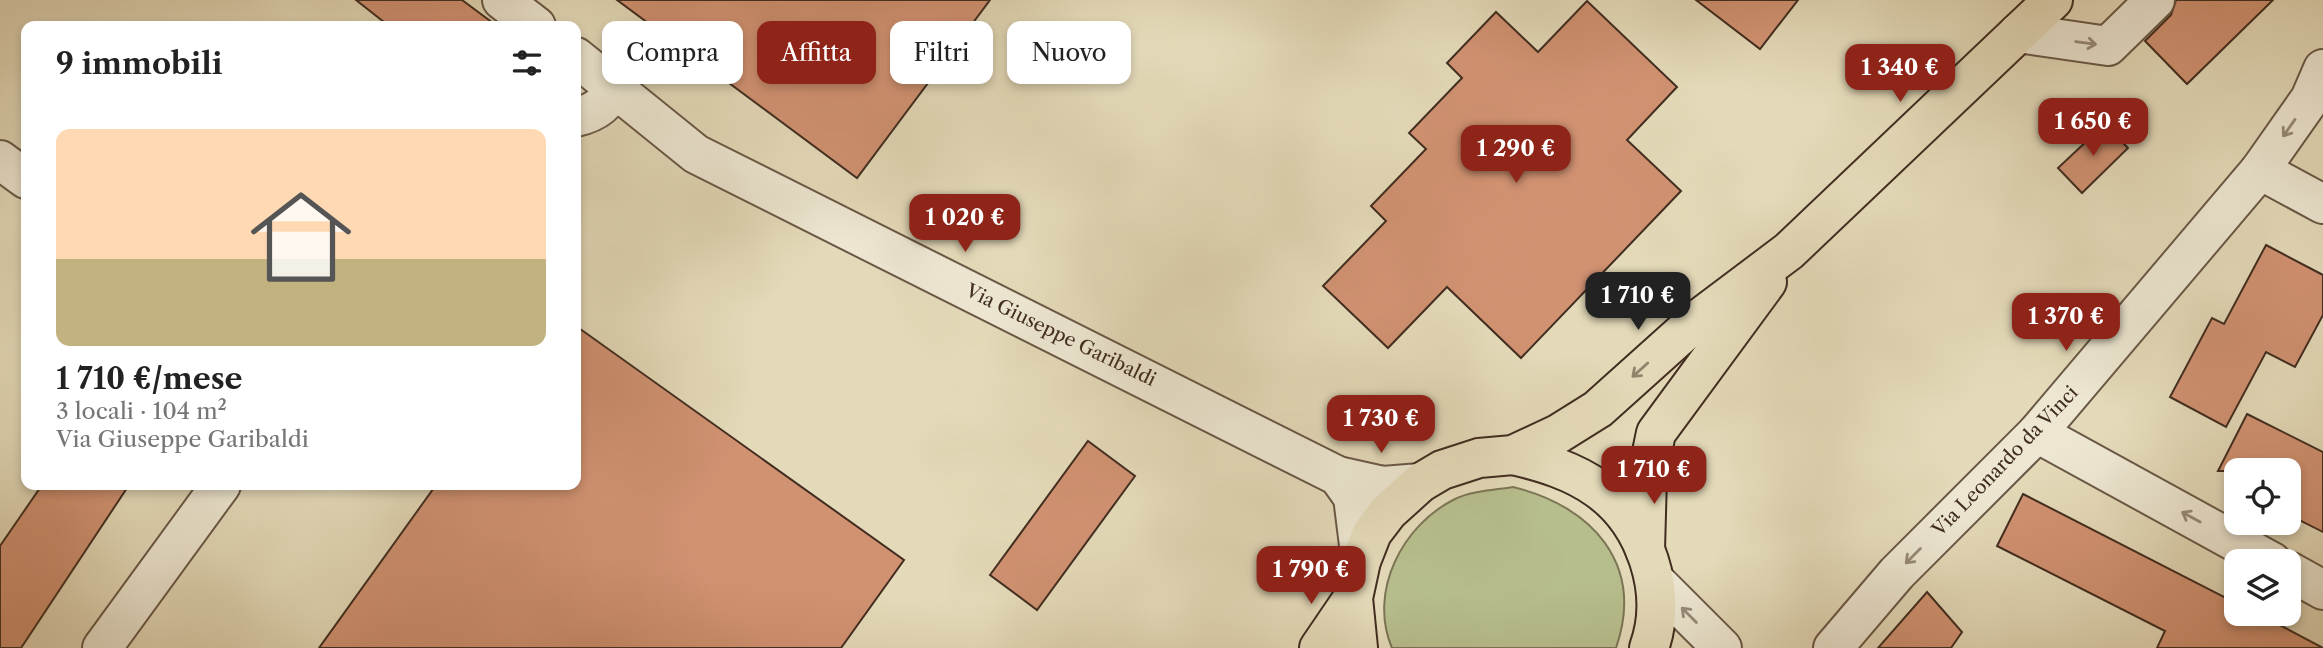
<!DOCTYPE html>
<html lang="it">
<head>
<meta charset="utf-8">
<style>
  body { margin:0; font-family:"Libre Caslon Text",serif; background:#f2f2f2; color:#222; height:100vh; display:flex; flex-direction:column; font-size:26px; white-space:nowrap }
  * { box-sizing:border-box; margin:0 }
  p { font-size:23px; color:#767676 }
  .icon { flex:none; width:38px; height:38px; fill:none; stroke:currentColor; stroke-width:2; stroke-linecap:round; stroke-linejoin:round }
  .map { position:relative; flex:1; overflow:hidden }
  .panel { position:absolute; left:21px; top:21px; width:560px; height:469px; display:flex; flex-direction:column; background:#fff; border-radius:14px; box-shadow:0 4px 10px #0003 }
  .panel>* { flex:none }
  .hud { position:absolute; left:602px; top:21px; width:665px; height:63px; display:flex; gap:14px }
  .fabs { position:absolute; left:2224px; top:458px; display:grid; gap:14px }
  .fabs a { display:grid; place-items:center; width:77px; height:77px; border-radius:14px; background:#fff; box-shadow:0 4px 10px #0003; font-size:35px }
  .price { position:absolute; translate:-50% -60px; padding:0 16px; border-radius:14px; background:#8f2418; color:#fff; font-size:23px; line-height:46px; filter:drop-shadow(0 2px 4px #0008) }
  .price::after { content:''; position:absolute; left:50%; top:42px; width:21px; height:16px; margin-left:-10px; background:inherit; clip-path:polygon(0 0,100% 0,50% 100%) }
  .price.current { background:#222; color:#fff }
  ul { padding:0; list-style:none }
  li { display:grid; align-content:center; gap:14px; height:371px; padding:0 35px }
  li span { display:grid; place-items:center; height:217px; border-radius:14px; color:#555 }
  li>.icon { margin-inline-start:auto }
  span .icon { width:126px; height:126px; fill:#fffc; stroke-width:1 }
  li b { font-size:30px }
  h2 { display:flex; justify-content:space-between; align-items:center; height:84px; padding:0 35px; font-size:30px }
  .tag { padding:0 24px; border-radius:14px; background:#fff; box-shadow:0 4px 10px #0003; font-size:24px; line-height:63px }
  .tag.current { background:#8f2418; color:#fff }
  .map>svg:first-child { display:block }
  .green { fill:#b7be8d; stroke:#7c7656; stroke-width:2 }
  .building { fill:#d19272; stroke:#412d20; stroke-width:2 }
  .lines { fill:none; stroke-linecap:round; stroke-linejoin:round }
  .minor-casing { stroke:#6a5846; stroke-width:42 }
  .major-casing { stroke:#412d20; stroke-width:42 }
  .minor { stroke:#ede7d2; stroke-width:38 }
  .major { stroke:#e4dab9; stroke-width:38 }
  .oneway { stroke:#978a79 }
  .oneway2 { stroke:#92846c }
  .labels { text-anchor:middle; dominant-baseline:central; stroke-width:6; stroke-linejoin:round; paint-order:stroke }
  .street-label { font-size:19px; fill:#412d20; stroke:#ede7d2 }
</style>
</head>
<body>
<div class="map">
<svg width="2323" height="648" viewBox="0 0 2323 648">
  <rect width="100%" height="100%" fill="#e4dab9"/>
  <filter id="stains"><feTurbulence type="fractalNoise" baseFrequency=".00286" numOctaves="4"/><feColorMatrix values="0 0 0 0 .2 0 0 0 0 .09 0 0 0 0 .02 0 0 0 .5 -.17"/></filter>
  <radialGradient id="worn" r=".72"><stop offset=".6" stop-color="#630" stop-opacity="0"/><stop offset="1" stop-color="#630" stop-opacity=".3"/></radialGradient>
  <path class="green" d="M 1513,487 C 1592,506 1645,564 1616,648 L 1392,648 C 1368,592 1402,525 1455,499 C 1471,491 1495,490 1513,487 Z"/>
  <g class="building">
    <path d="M 356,0 L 462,0 L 497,26 L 389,26 Z"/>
    <path d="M 617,0 L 990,0 L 857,178 Z"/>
    <path d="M 1696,0 L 1798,0 L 1760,49 Z"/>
    <path d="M 2176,0 L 2273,0 L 2187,84 L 2145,41 L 2171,15 Z"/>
    <path d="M 1587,1 L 1677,87 L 1627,140 L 1681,191 L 1521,358 L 1447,287 L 1388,348 L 1323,286 L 1386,221 L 1371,206 L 1426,149 L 1409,133 L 1462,78 L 1447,63 L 1496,12 L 1538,52 Z"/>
    <path d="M 2105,124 L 2128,148 L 2082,193 L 2058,168 Z"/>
    <path d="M 2266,245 L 2323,275 L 2323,315 L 2295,367 L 2266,352 L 2226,427 L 2170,397 L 2212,318 L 2224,324 Z"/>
    <path d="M 576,326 L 904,560 L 841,648 L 319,648 L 436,485 L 576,485 Z"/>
    <path d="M 2247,414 L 2323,452 L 2323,532 L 2289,515 L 2289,471 L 2218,471 Z"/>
    <path d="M 1088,441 L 1135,476 L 1037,610 L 990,575 Z"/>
    <path d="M 42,485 L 129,485 L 21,648 L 0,648 L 0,546 Z"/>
    <path d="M 2023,494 L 2236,603 L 2236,614 L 2259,614 L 2323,648 L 2157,648 L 2165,631 L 1997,546 Z"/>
    <path d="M 1927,592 L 1962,632 L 1951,648 L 1878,648 Z"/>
  </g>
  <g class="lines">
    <g class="minor-casing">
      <g id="minor">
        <path d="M 502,0 L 536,26"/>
        <path d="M 2018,33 L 2108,46 L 2155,0"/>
        <path d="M 576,57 L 696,154 L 1338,476 L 1383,486 L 1420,483"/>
        <path d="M 576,117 C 594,113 607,105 614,87"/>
        <path d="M 0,160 L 26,179"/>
        <path d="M 2260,170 L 2323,204"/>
        <path d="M 2037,433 L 2272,562"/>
        <path d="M 1338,476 L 1353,497 L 1361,561"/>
        <path d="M 2289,571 L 2323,590"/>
        <path d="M 1656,582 L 1722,648"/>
        <path d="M 102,648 L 221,485"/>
        <path d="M 1833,648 L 1897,573 L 2037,433 L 2260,170 L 2310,99 L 2323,69"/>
      </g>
    </g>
    <g class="major-casing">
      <g id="major">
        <path d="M 1513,455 C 1543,462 1573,471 1598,489 C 1646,523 1669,593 1649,648"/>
        <path d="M 1645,550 L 1647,476 L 1656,433 L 1767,282"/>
        <path d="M 1319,648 L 1353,598"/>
        <path d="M 1358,648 L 1353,598 L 1361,561 L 1372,533 L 1388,512 L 1420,483 L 1442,470 L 1479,458 L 1513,455 L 1558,434 L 1598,409 L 1696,321 L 1789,251 L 2053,0"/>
      </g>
    </g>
    <use href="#minor" class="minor"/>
    <use href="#major" class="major"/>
  </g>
  <defs><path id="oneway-shaft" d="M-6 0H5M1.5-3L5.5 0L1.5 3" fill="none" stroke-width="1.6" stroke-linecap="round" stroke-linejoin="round" transform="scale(1.75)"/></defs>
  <g class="oneway">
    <use href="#oneway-shaft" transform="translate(2086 43) rotate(8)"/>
    <use href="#oneway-shaft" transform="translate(2289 128) rotate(125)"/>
    <use href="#oneway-shaft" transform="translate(2191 517) rotate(-151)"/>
    <use href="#oneway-shaft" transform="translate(1913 556) rotate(135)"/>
    <use href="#oneway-shaft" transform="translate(1689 615) rotate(-135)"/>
  </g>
  <use class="oneway2" href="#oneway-shaft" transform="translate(1640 370) rotate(138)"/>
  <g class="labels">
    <g class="street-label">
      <text transform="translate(1061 335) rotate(26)">Via Giuseppe Garibaldi</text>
      <text transform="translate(2005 461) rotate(-46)">Via Leonardo da Vinci</text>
    </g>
  </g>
  <rect width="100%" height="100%" filter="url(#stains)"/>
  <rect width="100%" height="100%" fill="url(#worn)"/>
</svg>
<div class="fabs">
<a><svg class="icon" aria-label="locate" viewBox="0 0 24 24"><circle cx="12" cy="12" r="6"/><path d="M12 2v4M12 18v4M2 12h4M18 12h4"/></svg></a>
<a><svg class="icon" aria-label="layers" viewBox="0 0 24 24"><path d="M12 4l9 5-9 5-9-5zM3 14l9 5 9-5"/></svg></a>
</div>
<b class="price" style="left:1900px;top:104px">1 340 €</b>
<b class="price" style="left:2093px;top:158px">1 650 €</b>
<b class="price" style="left:1516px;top:185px">1 290 €</b>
<b class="price" style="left:965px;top:254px">1 020 €</b>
<b class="price current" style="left:1638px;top:332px">1 710 €</b>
<b class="price" style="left:2066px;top:353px">1 370 €</b>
<b class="price" style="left:1381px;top:455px">1 730 €</b>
<b class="price" style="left:1654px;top:506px">1 710 €</b>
<b class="price" style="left:1311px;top:606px">1 790 €</b>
<div class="hud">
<a class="tag">Compra</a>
<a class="tag current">Affitta</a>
<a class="tag">Filtri</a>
<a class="tag">Nuovo</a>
</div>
<section class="panel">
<h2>9 immobili<svg class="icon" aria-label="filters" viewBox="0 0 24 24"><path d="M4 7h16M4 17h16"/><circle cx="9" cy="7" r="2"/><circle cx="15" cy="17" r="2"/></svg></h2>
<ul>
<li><span style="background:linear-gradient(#ffd9b3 60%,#c2b280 0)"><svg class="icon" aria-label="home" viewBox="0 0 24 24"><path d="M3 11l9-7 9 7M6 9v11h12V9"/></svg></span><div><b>1 710 €/mese</b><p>3 locali · 104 m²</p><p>Via Giuseppe Garibaldi</p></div></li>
</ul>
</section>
</div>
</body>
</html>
